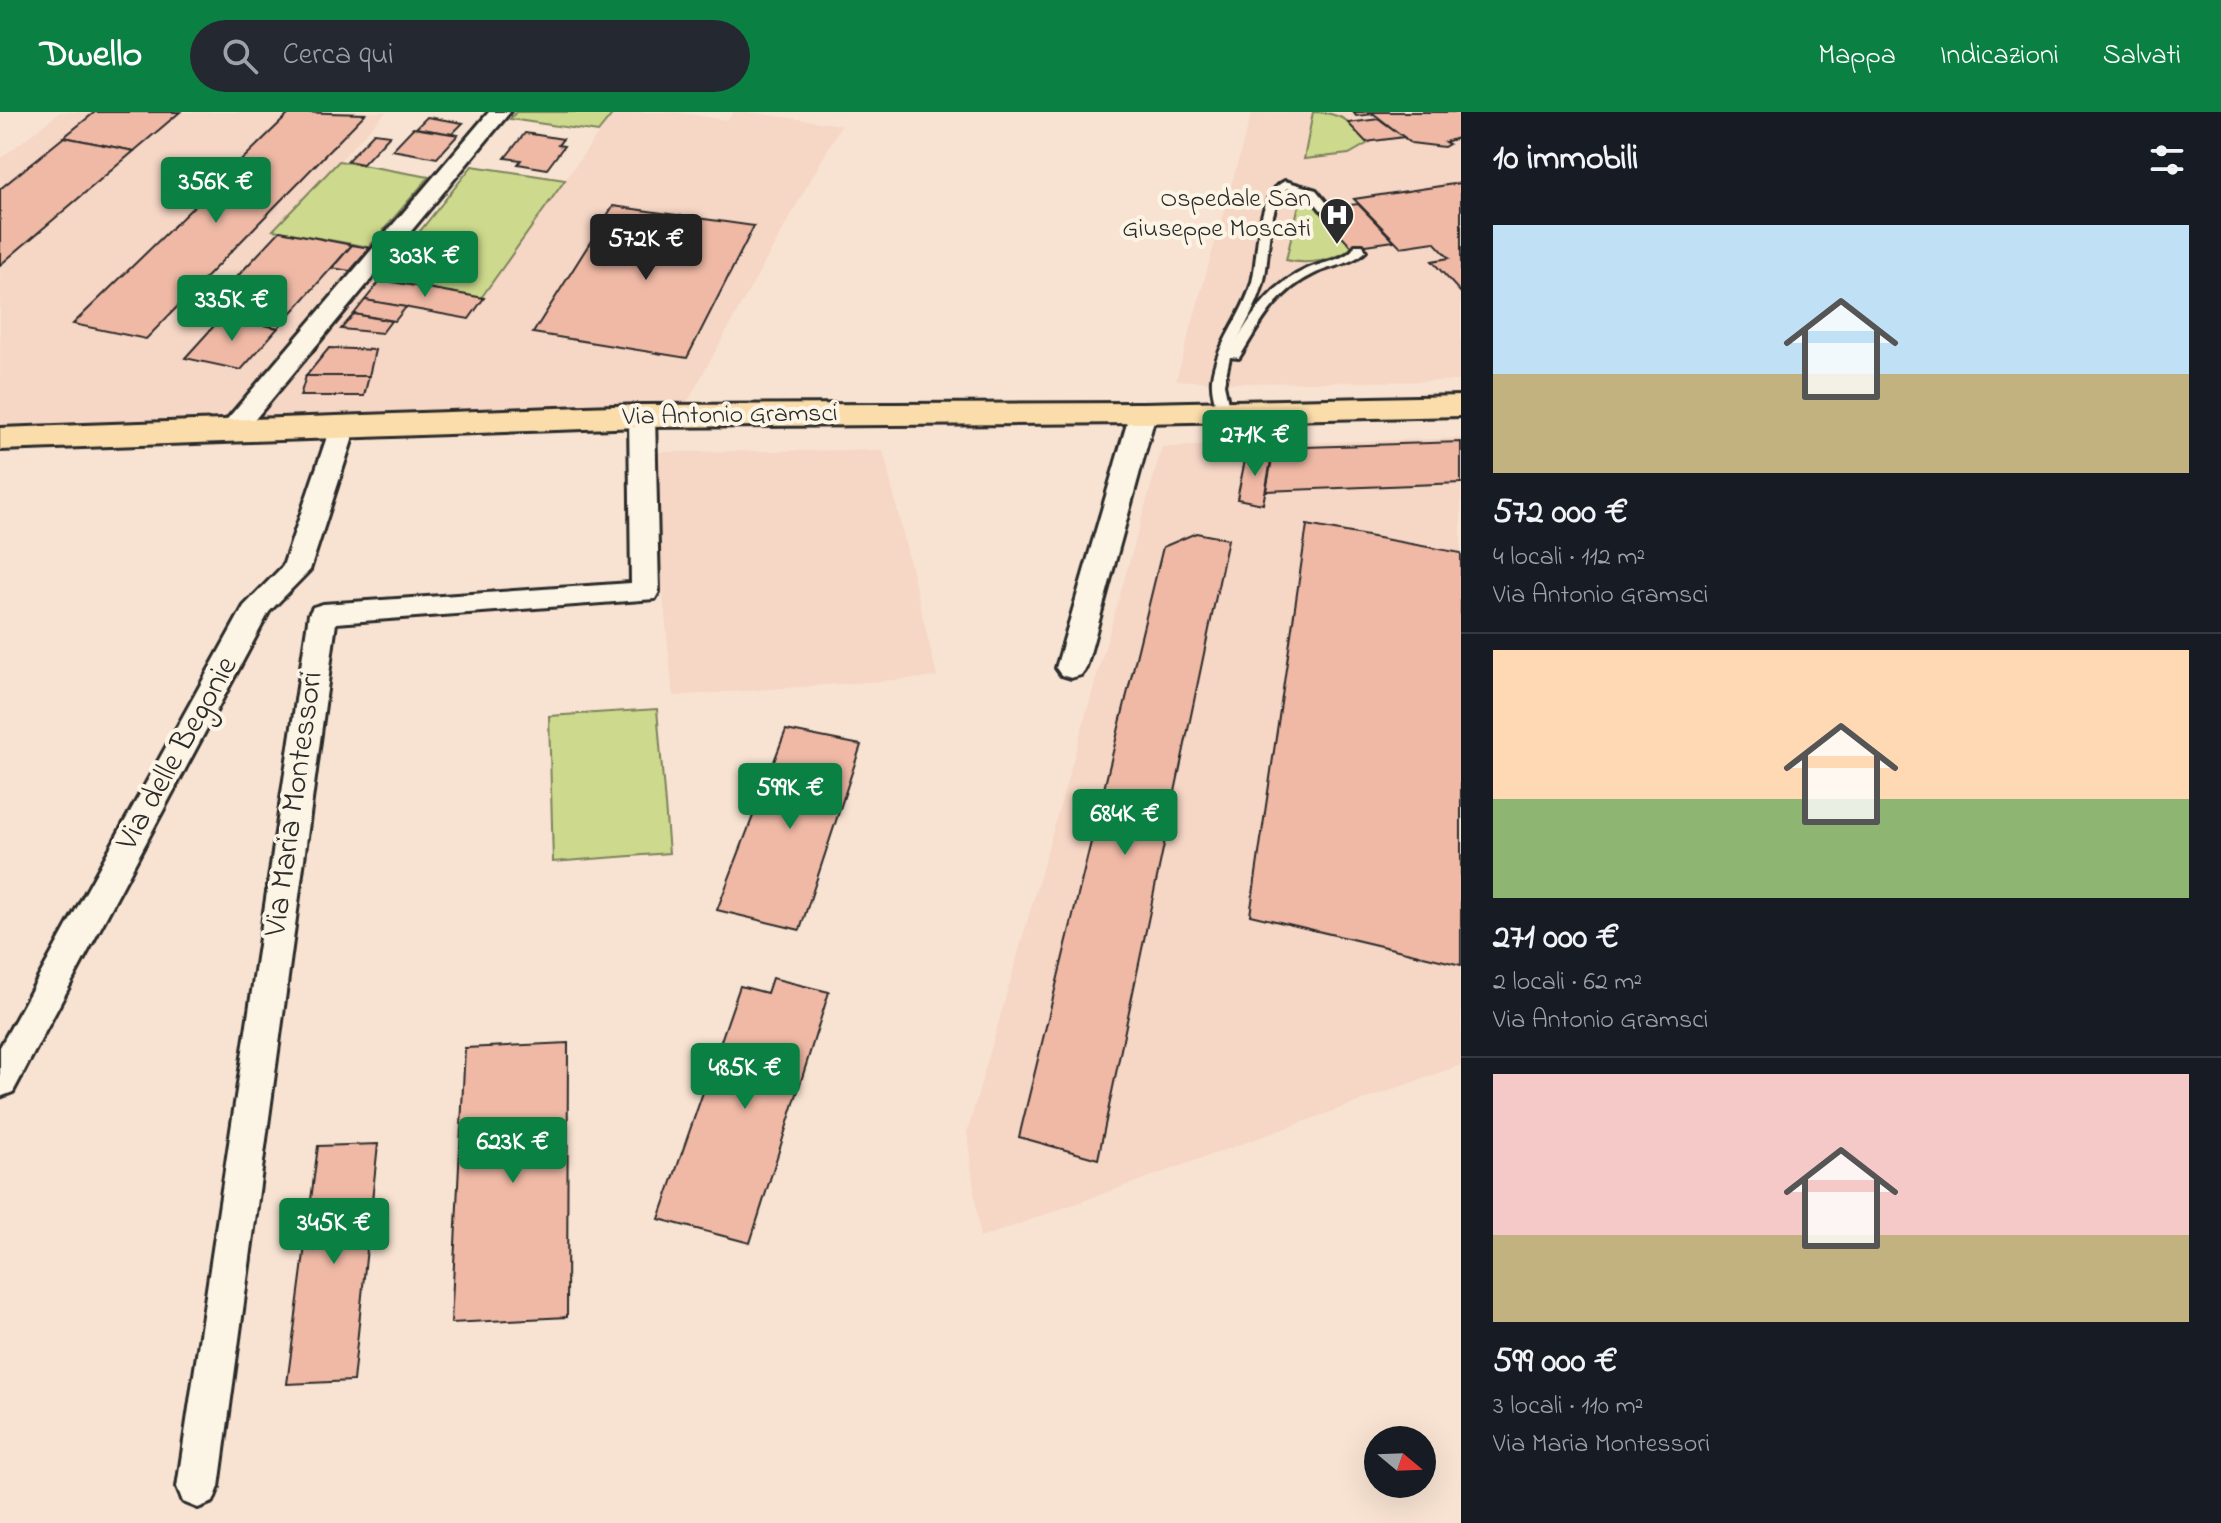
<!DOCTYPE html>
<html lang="it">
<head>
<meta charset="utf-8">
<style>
  body { margin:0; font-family:"Indie Flower",sans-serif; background:#242831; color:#f1f3f6; height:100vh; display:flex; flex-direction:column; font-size:30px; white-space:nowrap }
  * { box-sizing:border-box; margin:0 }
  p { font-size:26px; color:#9ea1a6 }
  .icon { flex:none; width:44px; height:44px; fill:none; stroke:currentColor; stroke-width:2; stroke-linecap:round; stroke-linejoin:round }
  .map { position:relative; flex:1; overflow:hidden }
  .panel { display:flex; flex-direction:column; background:#171b24; width:760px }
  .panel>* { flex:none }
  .needle { width:52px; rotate:109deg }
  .buttons { position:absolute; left:1364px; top:1314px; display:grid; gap:16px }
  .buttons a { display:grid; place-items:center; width:72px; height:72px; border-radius:50%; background:#171b24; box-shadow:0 8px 32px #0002; font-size:40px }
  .price { position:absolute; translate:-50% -68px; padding:0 18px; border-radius:8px; background:#0b8043; color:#fff; font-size:26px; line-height:52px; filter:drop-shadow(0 2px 4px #0008) }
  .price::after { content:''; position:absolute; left:50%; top:48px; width:24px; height:18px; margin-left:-12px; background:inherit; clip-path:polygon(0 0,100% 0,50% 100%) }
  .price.on { background:#222; color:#fff }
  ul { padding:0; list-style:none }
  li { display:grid; align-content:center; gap:16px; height:424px; padding:0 32px }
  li+li { border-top:2px solid #363941 }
  li span { display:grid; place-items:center; height:248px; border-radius:0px; color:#555 }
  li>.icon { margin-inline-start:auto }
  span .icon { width:144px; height:144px; fill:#fffc; stroke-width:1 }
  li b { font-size:34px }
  h2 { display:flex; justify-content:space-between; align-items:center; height:96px; padding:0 32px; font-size:34px }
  header { display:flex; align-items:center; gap:48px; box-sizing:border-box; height:112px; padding:0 40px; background:#0b8043; color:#fff }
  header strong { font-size:38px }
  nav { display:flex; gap:44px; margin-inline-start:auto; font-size:28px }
  .search { width:560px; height:72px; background:#242831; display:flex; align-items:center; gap:20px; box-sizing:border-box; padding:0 28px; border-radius:44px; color:#9ea1a6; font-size:30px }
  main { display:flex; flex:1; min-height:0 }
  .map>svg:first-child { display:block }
  .built { fill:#f6d6c5 }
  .green { fill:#cdd98c; stroke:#7c825c; stroke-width:2 }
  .building { fill:#f0b9a6; stroke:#2b2b2b; stroke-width:2 }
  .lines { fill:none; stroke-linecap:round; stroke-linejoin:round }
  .lane-casing { stroke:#2b2b2b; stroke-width:6 }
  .street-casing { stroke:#2b2b2b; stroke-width:6 }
  .primary-casing { stroke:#2b2b2b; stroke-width:6 }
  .lane { fill:#fcf5e5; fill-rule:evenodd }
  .street { fill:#fcf5e5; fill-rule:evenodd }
  .primary { fill:#fbddab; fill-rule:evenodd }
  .labels { text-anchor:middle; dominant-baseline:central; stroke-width:8; stroke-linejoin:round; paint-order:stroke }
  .far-poi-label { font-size:26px; fill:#2b2b2b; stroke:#fcf5e5; text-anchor:end }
  .far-street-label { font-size:26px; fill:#2b2b2b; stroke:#fcf5e5 }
  .street-label { font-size:32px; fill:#2b2b2b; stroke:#fcf5e5 }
</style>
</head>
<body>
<header>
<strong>Dwello</strong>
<div class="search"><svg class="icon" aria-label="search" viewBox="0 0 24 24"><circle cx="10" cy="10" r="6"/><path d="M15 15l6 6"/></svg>Cerca qui</div>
<nav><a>Mappa</a><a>Indicazioni</a><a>Salvati</a></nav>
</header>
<main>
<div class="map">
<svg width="1461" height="1411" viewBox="0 0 1461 1411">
  <rect width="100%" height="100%" fill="#f8e3d2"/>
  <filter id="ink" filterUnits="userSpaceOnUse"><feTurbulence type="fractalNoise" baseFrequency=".0125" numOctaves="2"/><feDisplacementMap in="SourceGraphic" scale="16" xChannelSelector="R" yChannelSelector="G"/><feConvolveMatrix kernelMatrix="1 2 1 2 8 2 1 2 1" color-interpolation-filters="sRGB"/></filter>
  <g filter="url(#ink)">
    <g class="built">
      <path d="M 60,0 L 386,0 L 274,118 L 403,140 L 381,167 L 480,186 L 614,0 L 675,0 L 727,8 L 734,0 L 747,0 L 841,13 L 684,296 L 0,319 L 0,47 Z"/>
      <path d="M 1252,0 L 1461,0 L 1461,269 L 1236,271 L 1176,268 Z"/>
      <path d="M 1461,326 L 1461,953 L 980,1126 L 967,1021 L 1162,335 Z"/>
      <path d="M 883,338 L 937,565 L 673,584 L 649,340 Z"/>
    </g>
    <g class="green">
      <path d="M 516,0 L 614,0 L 598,20 L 510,7 Z"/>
      <path d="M 1313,0 C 1340,0 1353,11 1370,30 L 1349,42 L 1304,47 Z"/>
      <path d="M 339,49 L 429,65 L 369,135 L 273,118 Z"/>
      <path d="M 472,54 L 565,68 L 481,186 L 381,168 Z"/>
      <path d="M 1301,84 L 1310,86 L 1352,135 C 1338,149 1306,153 1286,148 Z"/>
      <path d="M 657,597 L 669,741 L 553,750 L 549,604 Z"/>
    </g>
    <g class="building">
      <path d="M 95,0 L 180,0 L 134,39 L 64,25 Z"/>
      <path d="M 291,0 L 365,2 L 146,227 L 73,212 Z"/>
      <path d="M 1353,0 L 1461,0 L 1461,25 L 1445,30 L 1449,32 L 1444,35 L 1411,31 L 1374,2 L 1356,4 Z"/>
      <path d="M 427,5 L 463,11 L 452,22 L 416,16 Z"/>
      <path d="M 1379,7 L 1404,25 L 1366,30 L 1348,11 Z"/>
      <path d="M 413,16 L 452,22 L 458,23 L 437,46 L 392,38 Z"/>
      <path d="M 374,21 L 390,23 L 363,52 L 347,49 Z"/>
      <path d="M 525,21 L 563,27 L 558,33 L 564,34 L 547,57 L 518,52 L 521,48 L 505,46 Z"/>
      <path d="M 64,25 L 134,39 L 0,153 L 0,77 Z"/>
      <path d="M 1461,71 L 1461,181 L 1432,149 L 1449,146 L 1434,130 L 1401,135 L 1354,87 Z"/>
      <path d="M 1358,92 L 1394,129 L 1352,135 L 1318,97 Z"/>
      <path d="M 613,94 L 754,114 L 687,246 L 533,221 Z"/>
      <path d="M 280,119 L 352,133 L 278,216 L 222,205 L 252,173 L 233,169 Z"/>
      <path d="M 352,133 L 370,136 L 350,159 L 332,156 Z"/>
      <path d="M 381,168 L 484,186 L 469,207 L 365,188 Z"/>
      <path d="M 365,188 L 406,195 L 395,209 L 354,202 Z"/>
      <path d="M 354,202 L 391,209 L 382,221 L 341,217 Z"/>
      <path d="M 222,205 L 278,216 L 241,258 L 185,246 Z"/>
      <path d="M 329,236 L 375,238 L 369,264 L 306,264 Z"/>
      <path d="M 306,264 L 369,264 L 364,284 L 300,284 Z"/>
      <path d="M 1461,330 L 1461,371 L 1266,379 L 1274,336 Z"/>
      <path d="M 1246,343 L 1272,343 L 1263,392 L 1237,387 Z"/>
      <path d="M 1307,413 L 1461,441 L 1461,853 L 1250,803 Z"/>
      <path d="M 1196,421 L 1228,427 L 1098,1047 L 1019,1025 L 1163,435 Z"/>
      <path d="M 786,618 L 861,633 L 800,818 L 717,798 Z"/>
      <path d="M 772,866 L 829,880 L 750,1131 L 659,1107 L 740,874 L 767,881 Z"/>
      <path d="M 568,931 L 567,1205 L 451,1211 L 465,936 Z"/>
      <path d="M 378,1032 L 353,1269 L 287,1272 L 318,1034 Z"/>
    </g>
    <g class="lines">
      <g class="lane-casing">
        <path id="lane" d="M 1285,69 L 1316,78 L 1331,96 L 1321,98 L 1308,82 L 1287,76 C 1265,100 1271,138 1264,168 C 1259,189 1248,208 1238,227 C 1256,196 1274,172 1307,157 C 1320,151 1351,147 1355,133 L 1363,133 L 1366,139 C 1352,152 1331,154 1314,162 C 1275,181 1261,211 1239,246 L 1230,245 L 1224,272 L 1230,300 L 1228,303 L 1220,303 C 1215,292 1211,279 1212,267 C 1216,232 1243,204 1252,170 C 1259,142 1255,83 1285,69 Z"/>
      </g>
      <g class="street-casing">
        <g id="street">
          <path d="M 489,0 L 510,0 L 241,324 L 223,324 L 219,318 L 223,312 Z"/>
          <path d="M 1143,293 L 1152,296 L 1156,301 L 1086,556 L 1081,563 L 1071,566 L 1061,563 L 1056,556 L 1130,301 L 1134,296 Z"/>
          <path d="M 642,296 L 651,299 L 655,304 L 659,480 L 655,487 L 336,511 L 219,1375 L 213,1390 L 198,1396 L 183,1390 L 177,1375 L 309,502 L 313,495 L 323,492 L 631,471 L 629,304 L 633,299 Z"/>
          <path d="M 344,305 L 353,308 L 357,313 L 310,458 L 269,500 L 13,980 L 0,985 L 0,935 L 244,494 L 283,454 L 331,313 L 335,308 Z"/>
        </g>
      </g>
      <g class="primary-casing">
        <path id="primary" d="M 1461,284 L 1461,304 L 1143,311 L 642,315 L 0,338 L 0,316 L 642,293 L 1143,291 Z"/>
      </g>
      <use href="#lane" class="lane"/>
      <use href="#street" class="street"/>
      <use href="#primary" class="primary"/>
    </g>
  </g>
  <defs>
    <g id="hospital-pin" transform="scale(1.8)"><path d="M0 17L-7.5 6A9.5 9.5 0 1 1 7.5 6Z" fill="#2b2b2b" stroke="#fcf5e5"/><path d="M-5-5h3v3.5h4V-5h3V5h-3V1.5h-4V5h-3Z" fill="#fff"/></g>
  </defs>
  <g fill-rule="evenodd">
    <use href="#hospital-pin" x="1337" y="103"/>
  </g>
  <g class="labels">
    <g class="far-poi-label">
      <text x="1311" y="88">Ospedale San<tspan x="1311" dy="30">Giuseppe Moscati</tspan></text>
    </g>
    <g class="far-street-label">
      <text transform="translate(730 304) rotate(-1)">Via Antonio Gramsci</text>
    </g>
    <g class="street-label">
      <text transform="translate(178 642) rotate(-61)">Via delle Begonie</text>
      <text transform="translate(295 692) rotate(-82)">Via Maria Montessori</text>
    </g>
  </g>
</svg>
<div class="buttons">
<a><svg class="needle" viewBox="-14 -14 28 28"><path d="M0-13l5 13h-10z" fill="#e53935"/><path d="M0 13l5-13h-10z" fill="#9ea1a6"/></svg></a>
</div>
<b class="price" style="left:216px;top:113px">356K €</b>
<b class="price on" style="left:646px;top:170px">572K €</b>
<b class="price" style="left:425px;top:187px">303K €</b>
<b class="price" style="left:232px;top:231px">335K €</b>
<b class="price" style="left:1255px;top:366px">271K €</b>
<b class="price" style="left:790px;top:719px">599K €</b>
<b class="price" style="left:1125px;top:745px">684K €</b>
<b class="price" style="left:745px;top:999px">485K €</b>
<b class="price" style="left:513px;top:1073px">623K €</b>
<b class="price" style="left:334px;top:1154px">345K €</b>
</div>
<section class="panel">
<h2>10 immobili<svg class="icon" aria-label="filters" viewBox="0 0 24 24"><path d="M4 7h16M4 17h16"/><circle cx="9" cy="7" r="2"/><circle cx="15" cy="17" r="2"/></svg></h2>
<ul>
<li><span style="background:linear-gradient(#bfe0f5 60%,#c2b280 0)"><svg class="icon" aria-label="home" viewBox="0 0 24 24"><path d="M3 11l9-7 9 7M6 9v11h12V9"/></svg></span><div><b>572 000 €</b><p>4 locali · 112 m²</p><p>Via Antonio Gramsci</p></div></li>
<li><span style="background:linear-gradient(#ffd9b3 60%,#8fb573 0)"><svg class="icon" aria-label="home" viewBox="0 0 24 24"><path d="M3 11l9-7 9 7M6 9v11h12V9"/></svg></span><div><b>271 000 €</b><p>2 locali · 62 m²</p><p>Via Antonio Gramsci</p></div></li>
<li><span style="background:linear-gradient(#f6c9c9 65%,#c2b280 0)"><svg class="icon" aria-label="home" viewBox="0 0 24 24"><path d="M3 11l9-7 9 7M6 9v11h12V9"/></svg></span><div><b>599 000 €</b><p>3 locali · 110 m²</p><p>Via Maria Montessori</p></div></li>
</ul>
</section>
</main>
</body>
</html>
